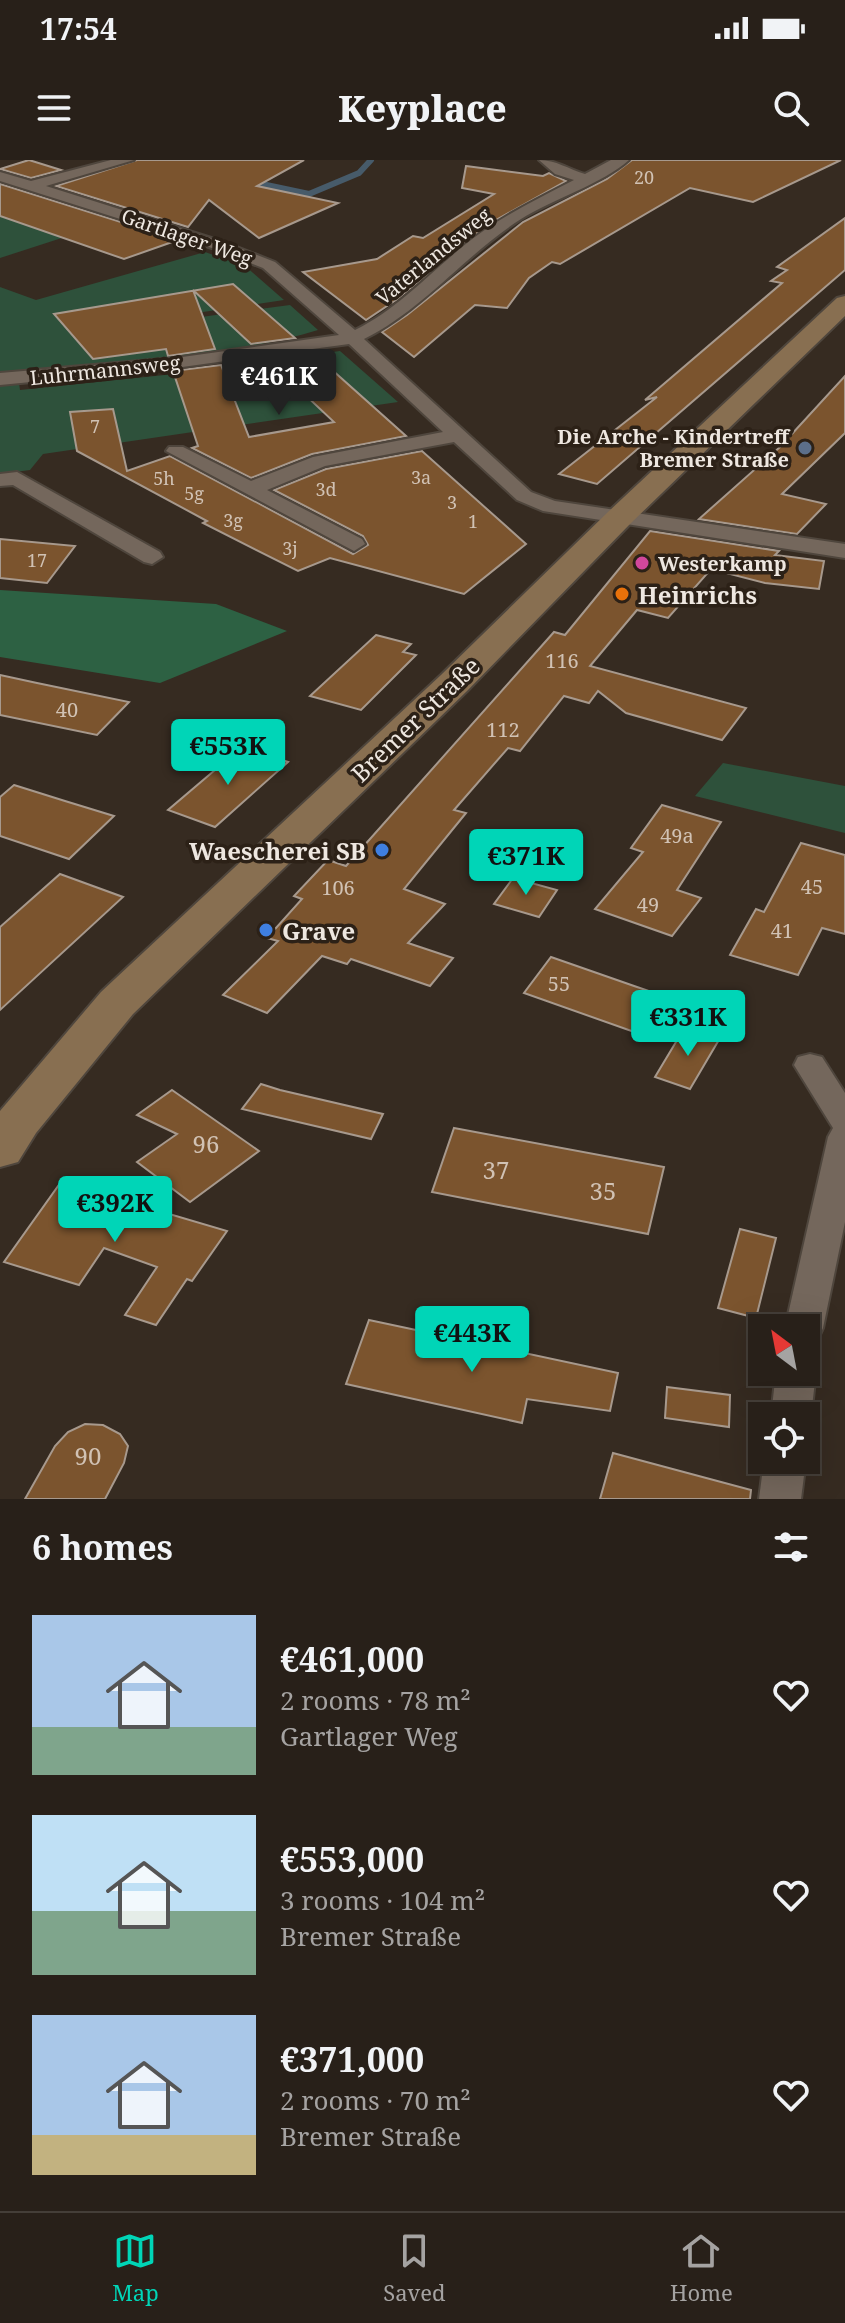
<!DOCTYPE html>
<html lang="en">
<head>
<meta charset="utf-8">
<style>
  body { margin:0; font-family:"Noto Serif",serif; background:#342d26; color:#f1f3f6; height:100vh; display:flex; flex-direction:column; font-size:30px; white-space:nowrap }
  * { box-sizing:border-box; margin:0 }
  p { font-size:26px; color:#a5a3a2 }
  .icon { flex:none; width:44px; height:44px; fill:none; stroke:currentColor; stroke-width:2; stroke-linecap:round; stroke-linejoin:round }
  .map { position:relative; height:1339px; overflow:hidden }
  .panel { display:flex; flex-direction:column; background:#282019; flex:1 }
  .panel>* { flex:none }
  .needle { width:52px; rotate:328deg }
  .fabs { position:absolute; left:748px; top:1154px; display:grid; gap:16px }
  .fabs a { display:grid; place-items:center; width:72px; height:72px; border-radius:0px; background:#282019; box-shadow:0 8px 32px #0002,0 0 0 2px #443e38; font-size:40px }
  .price { position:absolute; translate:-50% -68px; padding:0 18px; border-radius:8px; background:#00d5b7; color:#111; font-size:26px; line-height:52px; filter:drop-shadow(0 2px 4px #0008) }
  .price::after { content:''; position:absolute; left:50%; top:48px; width:24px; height:18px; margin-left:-12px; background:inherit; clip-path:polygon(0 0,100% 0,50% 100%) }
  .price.on { background:#222; color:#fff }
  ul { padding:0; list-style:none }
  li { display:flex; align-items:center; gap:24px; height:200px; padding:0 32px }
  li span { display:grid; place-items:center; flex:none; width:224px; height:160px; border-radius:0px; color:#555 }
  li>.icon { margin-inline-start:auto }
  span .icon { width:96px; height:96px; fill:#fffc; stroke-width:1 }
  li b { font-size:34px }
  h2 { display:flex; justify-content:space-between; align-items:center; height:96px; padding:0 32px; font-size:34px }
  .status { display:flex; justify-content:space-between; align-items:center; height:56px; padding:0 40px; background:#282019; direction:ltr }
  .status svg { height:22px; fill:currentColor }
  header { display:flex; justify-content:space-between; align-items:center; height:104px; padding:0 32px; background:#282019; font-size:36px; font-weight:800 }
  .menu { display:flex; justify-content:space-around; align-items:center; height:112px; border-top:2px solid #443e38; background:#282019; font-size:22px; color:#a5a3a2 }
  .menu a { display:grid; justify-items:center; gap:4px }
  .menu .on { color:#00d5b7 }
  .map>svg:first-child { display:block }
  .green { fill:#2e513b }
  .forest { fill:#2d6143 }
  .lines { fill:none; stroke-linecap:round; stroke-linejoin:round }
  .stream { stroke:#475b6a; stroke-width:6 }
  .building { fill:#7b542e; stroke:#a7998d; stroke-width:2 }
  .minor-casing { stroke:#4f463d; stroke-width:4 }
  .secondary-casing { stroke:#4f463d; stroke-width:4 }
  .minor { fill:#74675c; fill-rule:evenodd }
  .secondary { fill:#886f51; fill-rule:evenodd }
  .service-dot { fill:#5c6f8a; stroke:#2c2117; stroke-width:3 }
  .hotel-dot { fill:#d1479c; stroke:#2c2117; stroke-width:3 }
  .food-dot { fill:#e8710a; stroke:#2c2117; stroke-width:3 }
  .shop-dot { fill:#3f7fe0; stroke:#2c2117; stroke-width:3 }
  .labels { text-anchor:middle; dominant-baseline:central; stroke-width:7; stroke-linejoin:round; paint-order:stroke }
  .far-number-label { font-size:18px; fill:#d1c2b4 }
  .far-street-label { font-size:20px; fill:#eee7e0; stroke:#2c2117 }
  .far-poi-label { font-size:20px; font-weight:bold; fill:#eee7e0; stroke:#2c2117; text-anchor:end }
  .number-label { font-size:20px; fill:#d1c2b4 }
  .poi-label { font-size:24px; font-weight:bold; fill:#eee7e0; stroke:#2c2117; text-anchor:start }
  .street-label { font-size:24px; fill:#eee7e0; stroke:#2c2117 }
  .near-number-label { font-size:24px; fill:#d1c2b4 }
</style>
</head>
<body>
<div class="status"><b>17:54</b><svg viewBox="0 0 49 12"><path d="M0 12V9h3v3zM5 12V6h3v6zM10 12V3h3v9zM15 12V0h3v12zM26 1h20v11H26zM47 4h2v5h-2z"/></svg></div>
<header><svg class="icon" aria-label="menu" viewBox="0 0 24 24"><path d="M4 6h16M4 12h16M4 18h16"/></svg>Keyplace<svg class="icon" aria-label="search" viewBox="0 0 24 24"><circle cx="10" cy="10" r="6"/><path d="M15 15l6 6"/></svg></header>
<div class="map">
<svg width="845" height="1339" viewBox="0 0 845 1339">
  <rect width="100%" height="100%" fill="#362b21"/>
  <g class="green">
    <path d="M 0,26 L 111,62 L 0,98 Z"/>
    <path d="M 205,92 L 245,106 L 284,140 L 196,153 L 201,157 L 290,145 L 318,170 C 223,199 100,204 0,212 L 0,127 L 36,140 Z"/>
    <path d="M 340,191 L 398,242 L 43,294 L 30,310 L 0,314 L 0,224 L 19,223 L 20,230 L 174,214 Z"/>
    <path d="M 723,603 L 845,626 L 845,673 L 695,636 Z"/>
  </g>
  <path class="forest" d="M 0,430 L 216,444 L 287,471 L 160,523 L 0,497 Z"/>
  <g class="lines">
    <path class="stream" d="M 248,21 L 309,34 L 359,13 L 371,0"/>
  </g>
  <g class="building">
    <path d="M 29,0 L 61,10 L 31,18 L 0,9 Z"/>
    <path d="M 137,0 L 304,0 L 257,26 L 338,43 L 259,78 L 209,40 L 188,67 L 56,26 Z"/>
    <path d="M 632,0 L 841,0 L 753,42 L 690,28 L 560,104 L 552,102 L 529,118 L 507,148 L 475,145 L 414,197 L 382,172 L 407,155 L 523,62 L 607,19 Z"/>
    <path d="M 466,6 L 543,16 L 549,13 L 566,21 L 487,65 L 396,140 L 366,160 L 303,112 L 377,99 L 413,76 L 423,78 L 494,34 L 462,28 Z"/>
    <path d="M 0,24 L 178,80 L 124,99 L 0,56 Z"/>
    <path d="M 845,58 L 845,110 L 597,324 L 559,314 L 657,237 L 645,240 L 782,123 L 771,121 L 787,110 L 777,107 Z"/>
    <path d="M 233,124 L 295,178 L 251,184 L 193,130 L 215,189 L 168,196 L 166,189 L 93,199 L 54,154 Z"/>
    <path d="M 312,192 L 406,276 L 312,294 L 251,318 L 192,288 L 198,286 L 173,211 L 221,205 L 249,277 L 334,262 L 266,198 Z"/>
    <path d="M 845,216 L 845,273 L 782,334 L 826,344 L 797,374 L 699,359 L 780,287 Z"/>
    <path d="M 113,249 L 127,311 L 170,296 L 353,394 L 368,385 L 363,376 L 274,330 L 326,309 L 422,291 L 526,384 L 464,434 L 330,398 L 298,411 L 203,363 L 207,361 L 77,291 L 70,252 Z"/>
    <path d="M 650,371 L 779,391 L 775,395 L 824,401 L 819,429 L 765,423 L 711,409 L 668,458 L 637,450 L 590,506 L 746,548 L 722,580 L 626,553 L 598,531 L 589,543 L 564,536 L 520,591 L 508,588 L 454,650 L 466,653 L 404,729 L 445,744 L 408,783 L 453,798 L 430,826 L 351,799 L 347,804 L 322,796 L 267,853 L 223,835 L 278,781 L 267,778 L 302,739 L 294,736 L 328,700 L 346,706 L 554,472 L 565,475 Z"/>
    <path d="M 0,379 L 75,386 L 47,423 L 0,418 Z"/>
    <path d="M 376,475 L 411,484 L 403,492 L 416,495 L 361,550 L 310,536 Z"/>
    <path d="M 0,515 L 37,523 L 129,542 L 97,575 L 0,555 Z"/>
    <path d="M 242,587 L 288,602 L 215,667 L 168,650 Z"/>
    <path d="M 14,625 L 65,641 L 114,656 L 69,699 L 0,676 L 0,637 Z"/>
    <path d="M 662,645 L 721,662 L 677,730 L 701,738 L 672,776 L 595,749 L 643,692 L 631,688 Z"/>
    <path d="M 801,683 L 845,695 L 845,774 L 822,768 L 798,815 L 730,795 L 756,749 L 764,752 Z"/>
    <path d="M 60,714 L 123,737 L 0,850 L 0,767 Z"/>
    <path d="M 513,718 L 557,730 L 539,757 L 494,744 Z"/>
    <path d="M 551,797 L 637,827 L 681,842 L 657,880 L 524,833 Z"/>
    <path d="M 685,867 L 720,878 L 690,929 L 655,917 Z"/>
    <path d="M 261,924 L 280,930 L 383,954 L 371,979 L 242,949 Z"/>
    <path d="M 172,930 L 259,991 L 190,1042 L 137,1002 L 177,974 L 137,955 Z"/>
    <path d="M 454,968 L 664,1007 L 648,1074 L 432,1032 Z"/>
    <path d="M 61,1022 L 227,1071 L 192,1121 L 187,1119 L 156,1165 L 125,1155 L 157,1107 L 104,1088 L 79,1125 L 4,1102 Z"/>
    <path d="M 740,1069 L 776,1078 L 756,1158 L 718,1148 Z"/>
    <path d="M 369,1160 L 618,1213 L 610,1251 L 527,1239 L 522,1263 L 346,1224 Z"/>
    <path d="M 667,1227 L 730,1235 L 729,1267 L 665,1258 Z"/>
    <path d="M 85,1264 L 103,1265 L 120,1274 L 128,1286 L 124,1303 L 105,1339 L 25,1339 L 55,1286 L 68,1272 Z"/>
    <path d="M 613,1293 L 751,1330 L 750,1339 L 600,1339 Z"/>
  </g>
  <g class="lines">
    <g class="minor-casing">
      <g id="minor">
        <path d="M 111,0 L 134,0 L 46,26 L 224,82 L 275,102 L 355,170 C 396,150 427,116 462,87 C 496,59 535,40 574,20 L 555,14 L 539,0 C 556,0 568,9 585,14 L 611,0 L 629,0 C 604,23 551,40 521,59 C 465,95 423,150 364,179 L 531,332 L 555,341 L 845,384 L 845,398 L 543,351 L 517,340 L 454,282 L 325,306 L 267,330 L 362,379 L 365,384 L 354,391 L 166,291 L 169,287 L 183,287 L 251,321 L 313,297 L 443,272 L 349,184 L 175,208 L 0,225 L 0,213 L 175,198 L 339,175 L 263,108 L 212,88 L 0,21 L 0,12 L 31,21 Z"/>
        <path d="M 17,312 L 160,392 L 163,397 L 152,404 L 144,402 L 13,325 L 0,326 L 0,314 Z"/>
        <path d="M 810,894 L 822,897 L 845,933 L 845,1062 L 823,1168 L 818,1179 L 806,1183 L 806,1168 L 785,1168 L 828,977 L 833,968 L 794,905 L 798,897 Z"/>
        <path d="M 806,1199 L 816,1212 L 811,1256 L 806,1267 L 806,1256 L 771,1256 L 776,1212 L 806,1212 Z"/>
        <path d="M 764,1300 L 806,1300 L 801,1339 L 759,1339 Z"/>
      </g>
    </g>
    <g class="secondary-casing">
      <path id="secondary" d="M 845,136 L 845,156 L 630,364 L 467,531 L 133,854 L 36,973 L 18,1002 L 0,1007 L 0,951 L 101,832 L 441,515 L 608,352 L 837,138 Z"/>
    </g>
    <use href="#minor" class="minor"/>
    <use href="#secondary" class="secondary"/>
  </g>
  <circle class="service-dot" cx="805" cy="288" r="8"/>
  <circle class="hotel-dot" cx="642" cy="403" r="8"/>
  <circle class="food-dot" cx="622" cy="434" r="8"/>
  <g class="shop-dot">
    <circle cx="382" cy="690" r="8"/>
    <circle cx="266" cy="770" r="8"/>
  </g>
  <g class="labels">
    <g class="far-number-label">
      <text x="644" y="17">20</text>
      <text x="95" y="266">7</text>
      <text x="421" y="317">3a</text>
      <text x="164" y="318">5h</text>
      <text x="326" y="329">3d</text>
      <text x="194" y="333">5g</text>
      <text x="452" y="342">3</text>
      <text x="233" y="360">3g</text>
      <text x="473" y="361">1</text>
      <text x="290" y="388">3j</text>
      <text x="37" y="400">17</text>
    </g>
    <g class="far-street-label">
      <text transform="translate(187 77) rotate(19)">Gartlager Weg</text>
      <text transform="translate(433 96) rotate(-39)">Vaterlandsweg</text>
      <text transform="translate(105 210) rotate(-6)">Luhrmannsweg</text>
    </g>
    <g class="far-poi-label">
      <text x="789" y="276">Die Arche - Kindertreff<tspan x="789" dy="23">Bremer Straße</tspan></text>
      <text x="658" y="403" text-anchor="start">Westerkamp</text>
    </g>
    <g class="number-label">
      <text x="562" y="500">116</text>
      <text x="67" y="549">40</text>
      <text x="503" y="569">112</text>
      <text x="677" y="675">49a</text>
      <text x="812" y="726">45</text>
      <text x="338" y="727">106</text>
      <text x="648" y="744">49</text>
      <text x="782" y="770">41</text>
      <text x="559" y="823">55</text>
    </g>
    <g class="poi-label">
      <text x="638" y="434">Heinrichs</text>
      <text x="366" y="690" text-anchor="end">Waescherei SB</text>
      <text x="282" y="770">Grave</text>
    </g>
    <g class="street-label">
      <text transform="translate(415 559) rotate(-44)">Bremer Straße</text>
    </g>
    <g class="near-number-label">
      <text x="206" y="983">96</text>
      <text x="496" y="1009">37</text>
      <text x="603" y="1030">35</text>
      <text x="88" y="1295">90</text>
    </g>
  </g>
</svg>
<div class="fabs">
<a><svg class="needle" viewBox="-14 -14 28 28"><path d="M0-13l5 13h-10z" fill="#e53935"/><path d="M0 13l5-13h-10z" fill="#a5a3a2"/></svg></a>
<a><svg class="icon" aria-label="locate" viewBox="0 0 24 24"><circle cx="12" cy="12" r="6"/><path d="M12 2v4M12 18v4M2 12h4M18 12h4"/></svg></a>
</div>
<b class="price on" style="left:279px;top:257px">€461K</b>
<b class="price" style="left:228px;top:627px">€553K</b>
<b class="price" style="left:526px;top:737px">€371K</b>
<b class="price" style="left:688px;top:898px">€331K</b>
<b class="price" style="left:115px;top:1084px">€392K</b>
<b class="price" style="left:472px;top:1214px">€443K</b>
</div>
<section class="panel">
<h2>6 homes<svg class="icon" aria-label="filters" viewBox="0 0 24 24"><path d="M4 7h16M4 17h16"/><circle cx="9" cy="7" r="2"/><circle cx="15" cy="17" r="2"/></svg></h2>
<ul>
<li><span style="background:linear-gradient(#a9c7e8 70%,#7fa58c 0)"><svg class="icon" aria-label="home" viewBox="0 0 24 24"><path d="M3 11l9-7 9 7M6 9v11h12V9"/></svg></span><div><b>€461,000</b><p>2 rooms · 78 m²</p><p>Gartlager Weg</p></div><svg class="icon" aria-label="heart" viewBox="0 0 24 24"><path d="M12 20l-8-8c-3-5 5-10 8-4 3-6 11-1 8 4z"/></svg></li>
<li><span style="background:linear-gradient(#bfe0f5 60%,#7fa58c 0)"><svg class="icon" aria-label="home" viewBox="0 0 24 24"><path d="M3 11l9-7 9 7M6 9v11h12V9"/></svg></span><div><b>€553,000</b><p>3 rooms · 104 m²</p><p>Bremer Straße</p></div><svg class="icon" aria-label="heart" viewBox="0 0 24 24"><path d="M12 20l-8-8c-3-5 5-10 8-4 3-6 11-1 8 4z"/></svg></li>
<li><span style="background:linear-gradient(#a9c7e8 75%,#c2b280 0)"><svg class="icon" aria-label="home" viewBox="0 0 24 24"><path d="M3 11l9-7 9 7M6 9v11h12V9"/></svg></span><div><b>€371,000</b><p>2 rooms · 70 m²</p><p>Bremer Straße</p></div><svg class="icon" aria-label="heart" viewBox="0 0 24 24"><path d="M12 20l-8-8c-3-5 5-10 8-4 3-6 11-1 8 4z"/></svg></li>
</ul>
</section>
<nav class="menu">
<a class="on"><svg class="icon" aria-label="map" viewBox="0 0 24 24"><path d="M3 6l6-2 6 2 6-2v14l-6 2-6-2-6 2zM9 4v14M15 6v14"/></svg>Map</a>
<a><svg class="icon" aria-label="saved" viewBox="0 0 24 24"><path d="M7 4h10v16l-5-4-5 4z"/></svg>Saved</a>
<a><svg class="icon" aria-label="home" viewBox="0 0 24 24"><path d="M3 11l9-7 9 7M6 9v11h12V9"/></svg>Home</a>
</nav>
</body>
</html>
